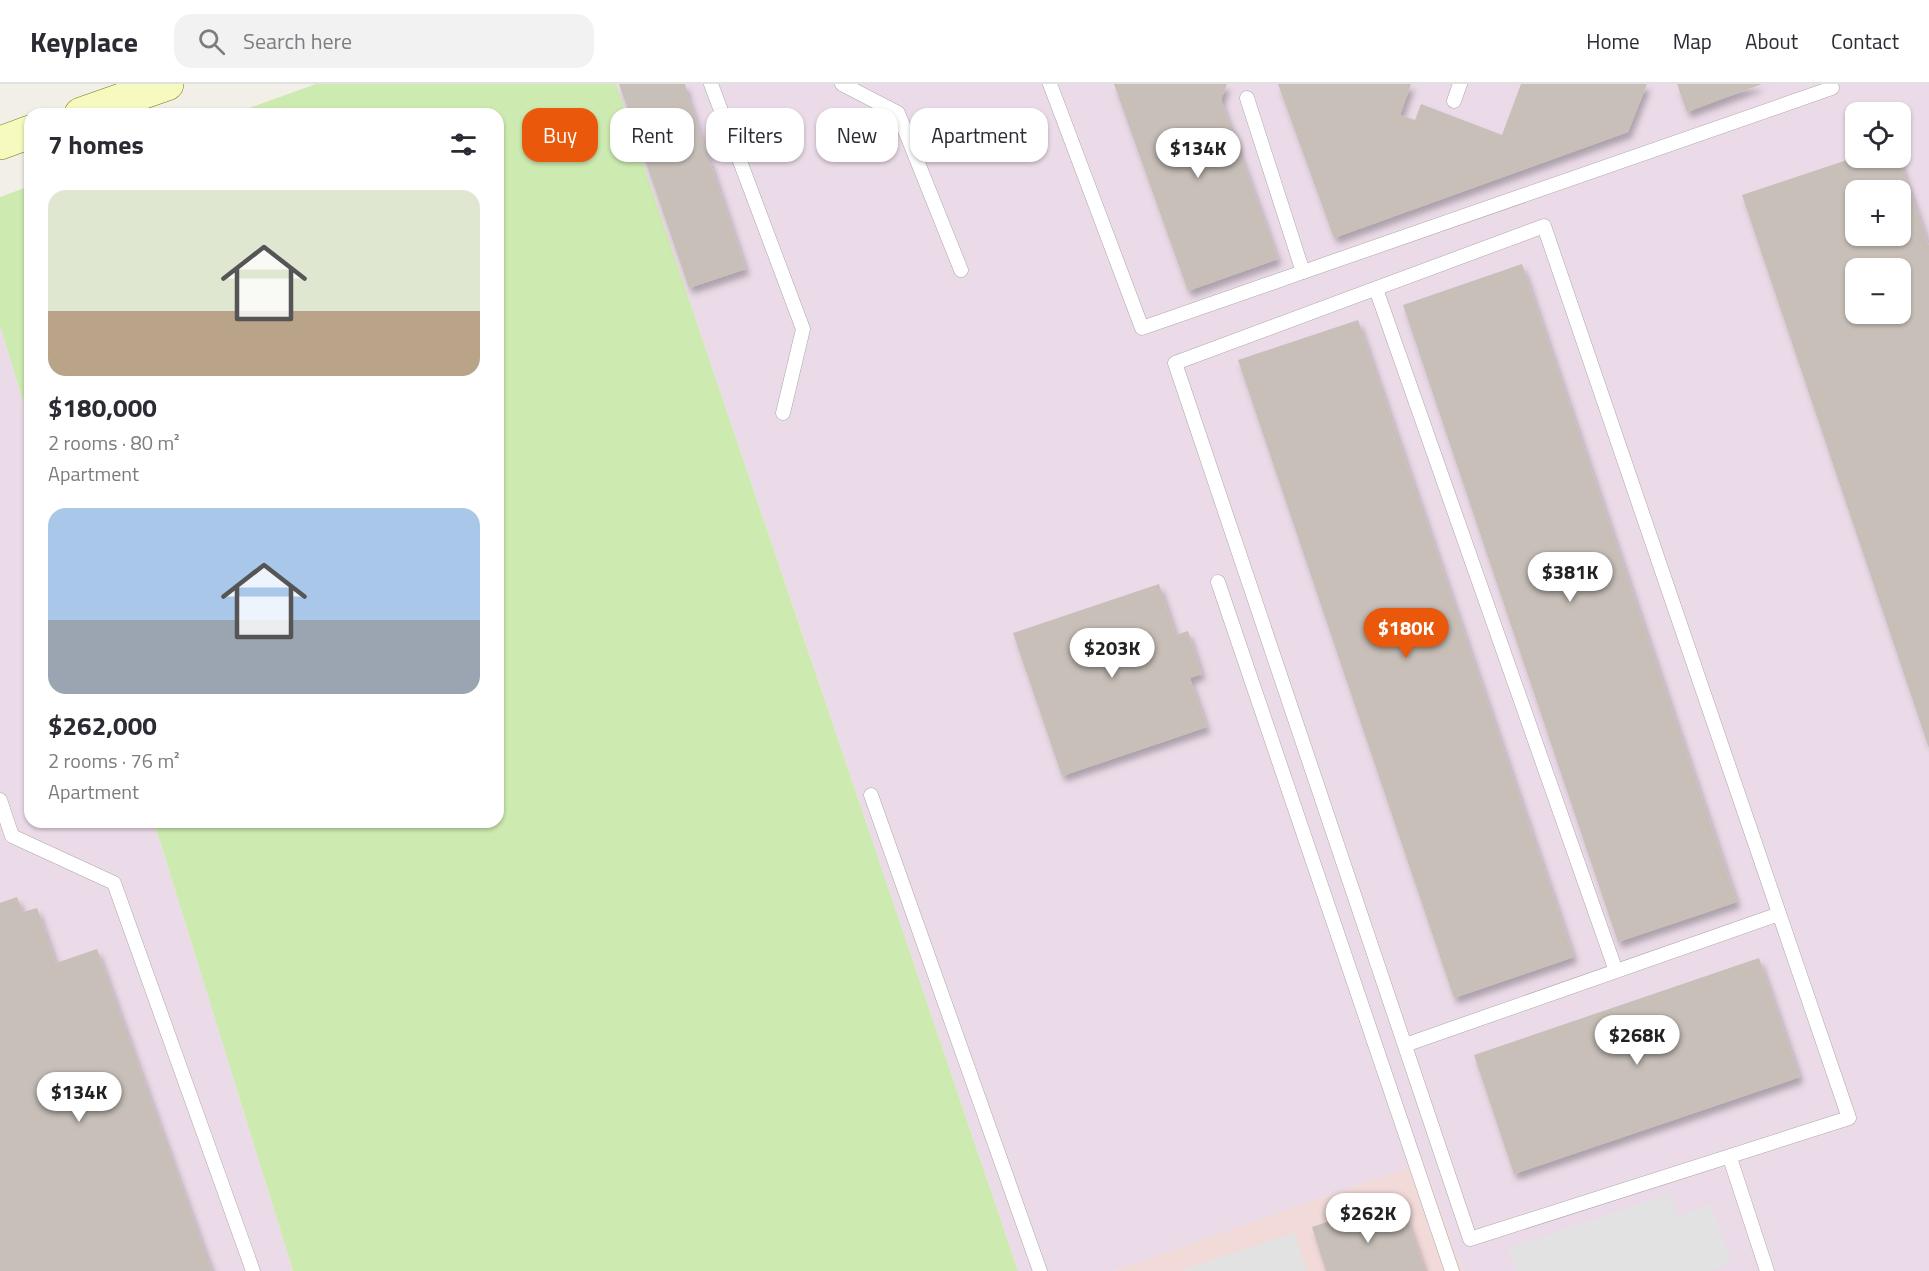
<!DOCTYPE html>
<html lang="en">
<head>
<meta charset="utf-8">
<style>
  body { margin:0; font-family:"Titillium Web",sans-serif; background:#f2f2f3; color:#2b2b33; height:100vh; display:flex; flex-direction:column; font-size:22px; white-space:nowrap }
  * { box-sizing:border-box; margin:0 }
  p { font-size:20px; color:#7c7c81 }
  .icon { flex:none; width:33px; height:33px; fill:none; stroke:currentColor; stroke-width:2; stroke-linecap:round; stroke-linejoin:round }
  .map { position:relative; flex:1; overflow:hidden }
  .details { position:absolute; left:24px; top:24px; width:480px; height:720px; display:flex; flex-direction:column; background:#fff; border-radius:18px; box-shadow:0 2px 4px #0004 }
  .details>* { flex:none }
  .banner { position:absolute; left:522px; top:24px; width:570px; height:54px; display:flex; gap:12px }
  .controls { position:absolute; left:1845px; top:18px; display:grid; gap:12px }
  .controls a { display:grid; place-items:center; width:66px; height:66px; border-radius:12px; background:#fff; box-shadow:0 2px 4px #0004; font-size:30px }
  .price { position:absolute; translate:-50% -51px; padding:0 14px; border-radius:21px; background:#fff; color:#222; font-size:20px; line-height:39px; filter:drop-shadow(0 2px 3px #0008) }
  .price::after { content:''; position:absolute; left:50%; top:36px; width:18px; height:14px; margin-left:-9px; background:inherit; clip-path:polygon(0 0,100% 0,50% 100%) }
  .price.selected { background:#ea580c; color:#fff }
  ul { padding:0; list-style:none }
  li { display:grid; align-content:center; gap:12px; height:318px; padding:0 24px }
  li span { display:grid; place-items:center; height:186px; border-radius:18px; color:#555 }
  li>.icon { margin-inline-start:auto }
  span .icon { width:108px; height:108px; fill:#fffc; stroke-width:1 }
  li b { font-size:26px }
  h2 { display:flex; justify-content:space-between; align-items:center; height:72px; padding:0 24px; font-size:26px }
  .tag { padding:0 21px; border-radius:18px; background:#fff; box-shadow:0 2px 4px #0004; font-size:21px; line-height:54px }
  .tag.selected { background:#ea580c; color:#fff }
  header { display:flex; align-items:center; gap:36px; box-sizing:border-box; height:84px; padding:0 30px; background:#fff; border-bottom:2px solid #e1e1e2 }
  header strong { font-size:28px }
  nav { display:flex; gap:33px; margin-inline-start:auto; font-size:21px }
  .search { width:420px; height:54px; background:#f2f2f3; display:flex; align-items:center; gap:15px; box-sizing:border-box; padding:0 21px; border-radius:18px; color:#7c7c81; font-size:22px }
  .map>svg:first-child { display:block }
  .commercial { fill:#f2dad9 }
  .industrial { fill:#ebdbe8; fill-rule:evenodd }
  .grass { fill:#cdebb0 }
  .parking { fill:#e2e2e2 }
  .building { fill:#c7bfb8; fill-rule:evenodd; filter:url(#shadow) }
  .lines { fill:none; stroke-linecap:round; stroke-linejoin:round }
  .lane-casing { stroke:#a9a9a9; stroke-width:15 }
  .secondary-casing { stroke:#707d05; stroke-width:34 }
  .lane { stroke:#fff; stroke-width:14 }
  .secondary { stroke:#f7fabf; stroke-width:33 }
</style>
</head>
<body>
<header>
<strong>Keyplace</strong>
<div class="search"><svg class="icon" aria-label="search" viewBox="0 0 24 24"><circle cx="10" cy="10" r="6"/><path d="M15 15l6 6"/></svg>Search here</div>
<nav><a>Home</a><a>Map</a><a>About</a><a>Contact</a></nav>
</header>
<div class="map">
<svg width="1929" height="1187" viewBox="0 0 1929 1187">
  <defs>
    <filter id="shadow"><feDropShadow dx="3.5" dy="6" stdDeviation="3" flood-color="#0004"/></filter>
  </defs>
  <rect width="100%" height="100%" fill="#f2efe9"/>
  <path class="commercial" d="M 1424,1078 L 1463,1187 L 1113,1187 Z"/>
  <g class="industrial">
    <path d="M 616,0 L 1929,0 L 1929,1187 L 1463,1187 L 1424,1078 L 1113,1187 L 1018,1187 ZM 1856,28 L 1900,28 L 1900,74 L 1856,74 ZM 1856,106 L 1900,106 L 1900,152 L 1856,152 ZM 1856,184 L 1900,184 L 1900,230 L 1856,230 Z"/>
    <path d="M 0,242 L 30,339 L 30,738 L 154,738 L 293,1187 L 0,1187 Z"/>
  </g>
  <g class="grass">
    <path d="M 316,0 L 616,0 L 1018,1187 L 293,1187 L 154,738 L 498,738 L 498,30 L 232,30 Z"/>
    <path d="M 30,102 L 30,339 L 0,242 L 0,113 Z"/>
  </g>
  <g class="parking">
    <path d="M 1669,1110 L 1677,1132 L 1711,1120 L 1731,1179 L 1711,1187 L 1516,1187 L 1508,1164 Z"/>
    <path d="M 1294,1149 L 1307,1187 L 1184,1187 L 1184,1185 Z"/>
  </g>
  <g class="building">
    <path d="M 619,0 L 685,0 L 687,7 L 686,7 L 746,185 L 689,204 Z"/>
    <path d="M 1114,0 L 1227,0 L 1221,16 L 1278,175 L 1188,207 Z"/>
    <path d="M 1278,0 L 1411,0 L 1400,31 L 1415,36 L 1421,20 L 1502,51 L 1521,0 L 1647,0 L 1628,48 L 1334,154 Z"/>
    <path d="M 1677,0 L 1762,0 L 1687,28 Z"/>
    <path d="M 1856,73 L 1899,74 L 1929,162 L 1929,664 L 1742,111 ZM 1856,106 L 1900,106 L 1900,152 L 1856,152 ZM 1856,184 L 1900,184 L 1900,230 L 1856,230 Z"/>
    <path d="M 1522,180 L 1737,818 L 1618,858 L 1403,221 Z"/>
    <path d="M 1358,236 L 1574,873 L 1454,914 L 1238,276 Z"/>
    <path d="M 1159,500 L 1176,551 L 1188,547 L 1202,590 L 1190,594 L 1207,643 L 1062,692 L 1013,549 Z"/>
    <path d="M 17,813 L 23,828 L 37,824 L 56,879 L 97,865 L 212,1187 L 0,1187 L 0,819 Z"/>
    <path d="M 1759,874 L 1800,993 L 1514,1090 L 1474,971 Z"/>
    <path d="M 1378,1121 L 1381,1140 L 1406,1132 L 1425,1187 L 1326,1187 L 1312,1143 Z"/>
  </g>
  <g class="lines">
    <g class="lane-casing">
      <g id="lane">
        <path d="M 711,0 L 803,245 L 783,329"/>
        <path d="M 842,0 L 898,29 L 961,186"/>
        <path d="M 1050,0 L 1142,244 L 1303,188"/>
        <path d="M 1247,14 L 1303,188 L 1832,4 L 1830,0"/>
        <path d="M 1454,17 L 1460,0"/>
        <path d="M 1544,142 L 1849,1034 L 1470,1155 L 1175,279 Z"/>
        <path d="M 1376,205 L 1616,887"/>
        <path d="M 1218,498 L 1452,1187"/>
        <path d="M 871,711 L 1040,1187"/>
        <path d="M 0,716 L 12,752 L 114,799 L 253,1187"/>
        <path d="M 1405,961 L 1779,830"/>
        <path d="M 1730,1074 L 1767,1187"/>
      </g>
    </g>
    <g class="secondary-casing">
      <g id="secondary">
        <path d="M 81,30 L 167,0"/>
        <path d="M 0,59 L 30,48"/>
      </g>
    </g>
    <use href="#lane" class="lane"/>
    <use href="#secondary" class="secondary"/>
  </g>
</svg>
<div class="controls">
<a><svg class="icon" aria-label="locate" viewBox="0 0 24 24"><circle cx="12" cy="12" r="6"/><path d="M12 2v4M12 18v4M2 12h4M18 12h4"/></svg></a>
<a>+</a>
<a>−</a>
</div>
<b class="price" style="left:1198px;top:95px">$134K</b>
<b class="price" style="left:1570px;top:519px">$381K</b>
<b class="price selected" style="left:1406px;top:575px">$180K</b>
<b class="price" style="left:1112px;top:595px">$203K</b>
<b class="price" style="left:1637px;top:982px">$268K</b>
<b class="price" style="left:79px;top:1039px">$134K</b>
<b class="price" style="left:1368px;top:1160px">$262K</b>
<div class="banner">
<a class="tag selected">Buy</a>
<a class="tag">Rent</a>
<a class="tag">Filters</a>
<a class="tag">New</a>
<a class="tag">Apartment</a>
</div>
<section class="details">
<h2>7 homes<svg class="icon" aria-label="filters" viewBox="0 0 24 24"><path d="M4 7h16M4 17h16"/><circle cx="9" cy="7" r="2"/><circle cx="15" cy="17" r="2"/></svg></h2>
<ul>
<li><span style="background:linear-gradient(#dfe7d0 65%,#b9a48a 0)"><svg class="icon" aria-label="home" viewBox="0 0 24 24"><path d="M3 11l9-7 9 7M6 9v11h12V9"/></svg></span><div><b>$180,000</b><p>2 rooms · 80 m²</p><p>Apartment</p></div></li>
<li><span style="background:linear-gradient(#a9c7e8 60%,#9aa5b1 0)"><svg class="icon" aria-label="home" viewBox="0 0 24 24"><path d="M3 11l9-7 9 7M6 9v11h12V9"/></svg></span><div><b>$262,000</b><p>2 rooms · 76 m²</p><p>Apartment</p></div></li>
</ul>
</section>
</div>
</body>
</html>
